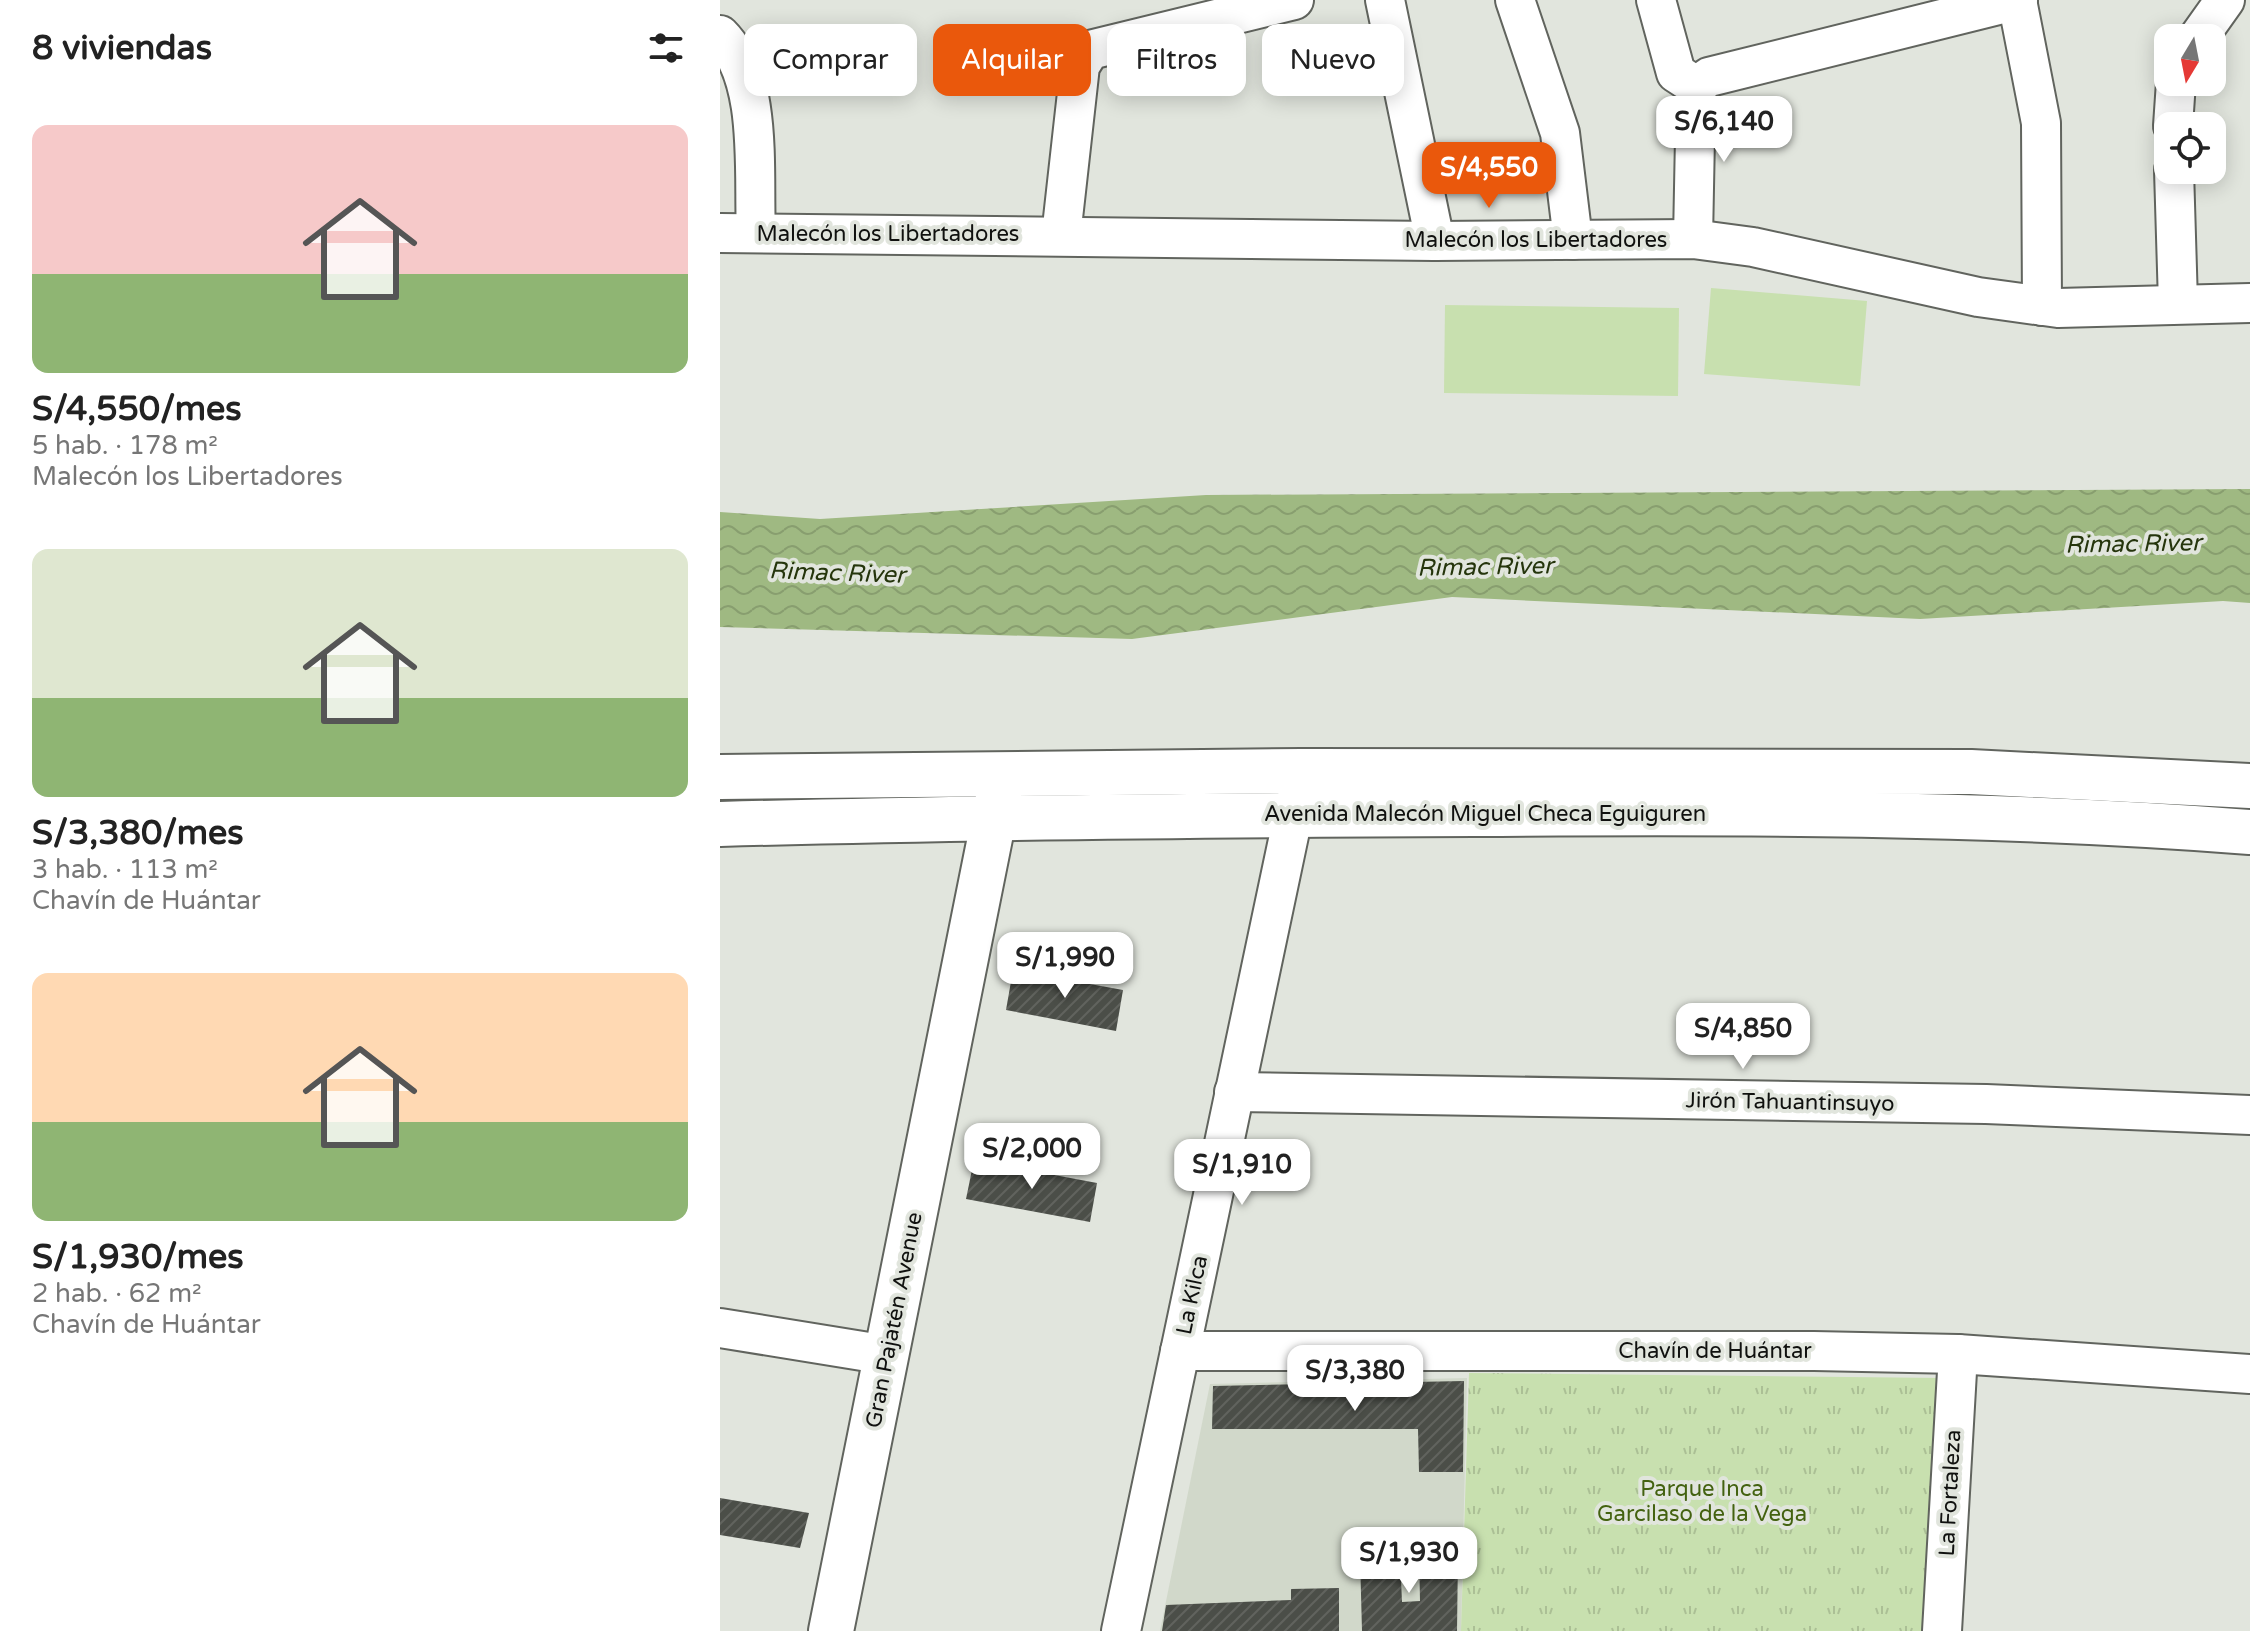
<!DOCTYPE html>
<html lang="es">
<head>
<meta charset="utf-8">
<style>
  body { margin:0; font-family:"Varela Round",sans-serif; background:#f6f6f6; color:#222; height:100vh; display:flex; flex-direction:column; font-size:30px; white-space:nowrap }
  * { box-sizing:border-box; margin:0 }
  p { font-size:26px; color:#767676 }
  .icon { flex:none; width:44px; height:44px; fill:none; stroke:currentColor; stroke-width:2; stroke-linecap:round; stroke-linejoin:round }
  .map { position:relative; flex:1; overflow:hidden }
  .panel { display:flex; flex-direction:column; background:#fff; width:720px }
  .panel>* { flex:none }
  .hud { position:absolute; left:24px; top:24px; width:760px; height:72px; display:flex; gap:16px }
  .needle { width:52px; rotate:190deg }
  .tools { position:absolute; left:1434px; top:24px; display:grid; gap:16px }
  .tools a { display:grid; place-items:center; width:72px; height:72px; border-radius:16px; background:#fff; box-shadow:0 4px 20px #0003; font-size:40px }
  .price { position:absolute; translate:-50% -68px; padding:0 18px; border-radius:16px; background:#fff; color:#222; font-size:26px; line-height:52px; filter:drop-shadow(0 2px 4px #0008) }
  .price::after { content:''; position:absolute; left:50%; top:48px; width:24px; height:18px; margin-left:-12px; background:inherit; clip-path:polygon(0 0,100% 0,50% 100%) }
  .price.on { background:#ea580c; color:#fff }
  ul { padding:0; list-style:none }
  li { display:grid; align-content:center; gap:16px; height:424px; padding:0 32px }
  li span { display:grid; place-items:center; height:248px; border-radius:16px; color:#555 }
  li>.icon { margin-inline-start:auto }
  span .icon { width:144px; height:144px; fill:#fffc; stroke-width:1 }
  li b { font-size:34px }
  h2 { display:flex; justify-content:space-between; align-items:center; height:96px; padding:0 32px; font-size:34px }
  .chip { padding:0 28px; border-radius:16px; background:#fff; box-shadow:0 4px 20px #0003; font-size:28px; line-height:72px }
  .chip.on { background:#ea580c; color:#fff }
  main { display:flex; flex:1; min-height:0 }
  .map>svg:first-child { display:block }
  .built { fill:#d1d8ca }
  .grass { fill:url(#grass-tufts) }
  .garden { fill:#c8e0af }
  .water { fill:url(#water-waves) }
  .building { fill:url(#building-hatch) }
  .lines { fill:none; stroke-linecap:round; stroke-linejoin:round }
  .minor-casing { stroke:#61645e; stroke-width:42 }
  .major-casing { stroke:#61645e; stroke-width:48 }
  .minor { stroke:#fff; stroke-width:38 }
  .major { stroke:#fff; stroke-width:44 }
  .labels { text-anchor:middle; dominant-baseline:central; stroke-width:8; stroke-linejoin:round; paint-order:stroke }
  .street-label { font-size:22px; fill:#10110f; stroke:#e1e5dd }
  .park-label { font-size:22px; fill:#436210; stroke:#e1e5dd }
  .water-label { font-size:24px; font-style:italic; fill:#25350c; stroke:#e1e5dd }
</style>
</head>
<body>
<main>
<section class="panel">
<h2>8 viviendas<svg class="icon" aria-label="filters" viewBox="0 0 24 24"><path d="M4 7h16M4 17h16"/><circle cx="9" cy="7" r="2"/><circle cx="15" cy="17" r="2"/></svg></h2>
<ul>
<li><span style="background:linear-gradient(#f6c9c9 60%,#8fb573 0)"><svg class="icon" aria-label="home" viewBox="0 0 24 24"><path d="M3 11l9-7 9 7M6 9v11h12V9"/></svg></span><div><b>S/4,550/mes</b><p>5 hab. · 178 m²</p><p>Malecón los Libertadores</p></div></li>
<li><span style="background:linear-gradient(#dfe7d0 60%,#8fb573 0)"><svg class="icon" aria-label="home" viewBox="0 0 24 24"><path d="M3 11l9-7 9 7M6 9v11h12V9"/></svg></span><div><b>S/3,380/mes</b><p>3 hab. · 113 m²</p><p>Chavín de Huántar</p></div></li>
<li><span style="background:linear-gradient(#ffd9b3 60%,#8fb573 0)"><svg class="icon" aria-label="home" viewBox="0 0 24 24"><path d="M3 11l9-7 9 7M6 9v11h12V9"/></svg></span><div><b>S/1,930/mes</b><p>2 hab. · 62 m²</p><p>Chavín de Huántar</p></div></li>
</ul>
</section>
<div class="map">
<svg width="1530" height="1631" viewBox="0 0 1530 1631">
  <defs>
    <pattern id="grass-tufts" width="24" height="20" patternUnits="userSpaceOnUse" patternTransform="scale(2)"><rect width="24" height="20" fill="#c8e0af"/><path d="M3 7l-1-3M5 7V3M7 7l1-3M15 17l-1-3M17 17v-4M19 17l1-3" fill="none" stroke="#abbf95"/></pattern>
    <pattern id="water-waves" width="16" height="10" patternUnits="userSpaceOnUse" patternTransform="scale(2)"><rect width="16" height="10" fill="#9fb982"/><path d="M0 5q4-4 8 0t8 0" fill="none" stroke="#889e6f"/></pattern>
    <pattern id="building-hatch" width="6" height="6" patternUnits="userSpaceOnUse" patternTransform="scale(2)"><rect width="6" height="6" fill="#4b4e48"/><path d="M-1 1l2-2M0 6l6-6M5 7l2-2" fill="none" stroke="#61635e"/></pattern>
  </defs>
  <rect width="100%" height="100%" fill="#e1e5dd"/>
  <path class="built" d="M 747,1378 L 741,1631 L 440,1631 L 490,1384 Z"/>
  <path class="grass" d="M 749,1373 L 1223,1378 L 1212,1631 L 741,1631 Z"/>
  <g class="garden">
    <path d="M 991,288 L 1147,301 L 1140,386 L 984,374 Z"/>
    <path d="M 725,305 L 959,308 L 958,396 L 724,393 Z"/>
  </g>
  <path class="water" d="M 1530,489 L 1530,603 L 1503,601 L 1200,619 L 732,597 L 412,639 L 0,627 L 0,512 L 100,519 L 486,495 Z"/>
  <g class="building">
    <path d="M 293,970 L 403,990 L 396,1031 L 286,1010 Z"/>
    <path d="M 254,1160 L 377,1183 L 370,1222 L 246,1199 Z"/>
    <path d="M 744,1381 L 743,1472 L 699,1472 L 698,1429 L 492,1429 L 493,1386 Z"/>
    <path d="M 0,1498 L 89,1513 L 80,1548 L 0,1535 Z"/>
    <path d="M 738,1554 L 737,1631 L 642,1631 L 640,1557 L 680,1555 L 682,1602 L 700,1601 L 699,1555 Z"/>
    <path d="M 619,1588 L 619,1631 L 442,1631 L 446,1605 L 571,1600 L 571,1589 Z"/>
  </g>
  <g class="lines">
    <g class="minor-casing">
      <g id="minor">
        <path d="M 665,0 L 715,241"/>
        <path d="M 795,0 L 840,133 L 853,240"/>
        <path d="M 936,0 L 956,73 L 976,86"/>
        <path d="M 1297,0 L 1321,123 L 1322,306"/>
        <path d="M 0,35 C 44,79 33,174 36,233"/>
        <path d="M 1478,38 L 1505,0"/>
        <path d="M 1453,126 L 1456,82"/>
        <path d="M 1454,170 L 1458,303"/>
        <path d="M 0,233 L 715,241 L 973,239 L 1033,247 L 1258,297 L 1338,308 L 1530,303"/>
        <path d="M 341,236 L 360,66 L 370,50 L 574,0"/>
        <path d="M 973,239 L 976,86 L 989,77 L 1298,0"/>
        <path d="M 514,1092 L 1266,1104 L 1530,1115"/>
        <path d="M 0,1328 L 167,1355"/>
        <path d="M 460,1351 L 1094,1351 L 1238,1354 L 1530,1374"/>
        <path d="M 401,1631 L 579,788"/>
        <path d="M 1222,1631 L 1238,1354"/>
      </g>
    </g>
    <g class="major-casing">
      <g id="major">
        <path d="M 0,777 L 582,771 L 1251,772 L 1530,786"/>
        <path d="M 0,824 C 251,817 502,815 754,814 C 1013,812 1271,812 1530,832"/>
        <path d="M 111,1631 L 280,788"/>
      </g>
    </g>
    <use href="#minor" class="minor"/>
    <use href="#major" class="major"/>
  </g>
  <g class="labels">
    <g class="street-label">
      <text x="168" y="234">Malecón los Libertadores</text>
      <text x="816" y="240">Malecón los Libertadores</text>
      <text x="765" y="814">Avenida Malecón Miguel Checa Eguiguren</text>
      <text transform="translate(1070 1102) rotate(1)">Jirón Tahuantinsuyo</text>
      <text transform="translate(472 1295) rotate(-78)">La Kilca</text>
      <text transform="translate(174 1320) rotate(-79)">Gran Pajatén Avenue</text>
      <text x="995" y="1351">Chavín de Huántar</text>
      <text transform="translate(1230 1493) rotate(-87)">La Fortaleza</text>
    </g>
    <g class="park-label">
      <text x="982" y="1489">Parque Inca<tspan x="982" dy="25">Garcilaso de la Vega</tspan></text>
    </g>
    <g class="water-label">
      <text transform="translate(1413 544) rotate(-1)">Rimac River</text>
      <text transform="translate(765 567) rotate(-1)">Rimac River</text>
      <text transform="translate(117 573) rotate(2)">Rimac River</text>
    </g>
  </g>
</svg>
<div class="tools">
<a><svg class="needle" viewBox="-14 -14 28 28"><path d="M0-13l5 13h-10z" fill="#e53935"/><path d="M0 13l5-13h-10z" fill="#767676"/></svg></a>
<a><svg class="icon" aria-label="locate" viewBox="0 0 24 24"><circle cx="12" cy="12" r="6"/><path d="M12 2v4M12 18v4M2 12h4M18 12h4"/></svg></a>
</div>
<b class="price" style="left:1004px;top:164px">S/6,140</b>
<b class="price on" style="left:769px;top:210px">S/4,550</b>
<b class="price" style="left:345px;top:1000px">S/1,990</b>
<b class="price" style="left:1023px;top:1071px">S/4,850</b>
<b class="price" style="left:312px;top:1191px">S/2,000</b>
<b class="price" style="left:522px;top:1207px">S/1,910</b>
<b class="price" style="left:635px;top:1413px">S/3,380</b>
<b class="price" style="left:689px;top:1595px">S/1,930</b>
<div class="hud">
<a class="chip">Comprar</a>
<a class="chip on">Alquilar</a>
<a class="chip">Filtros</a>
<a class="chip">Nuevo</a>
</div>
</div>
</main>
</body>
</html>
